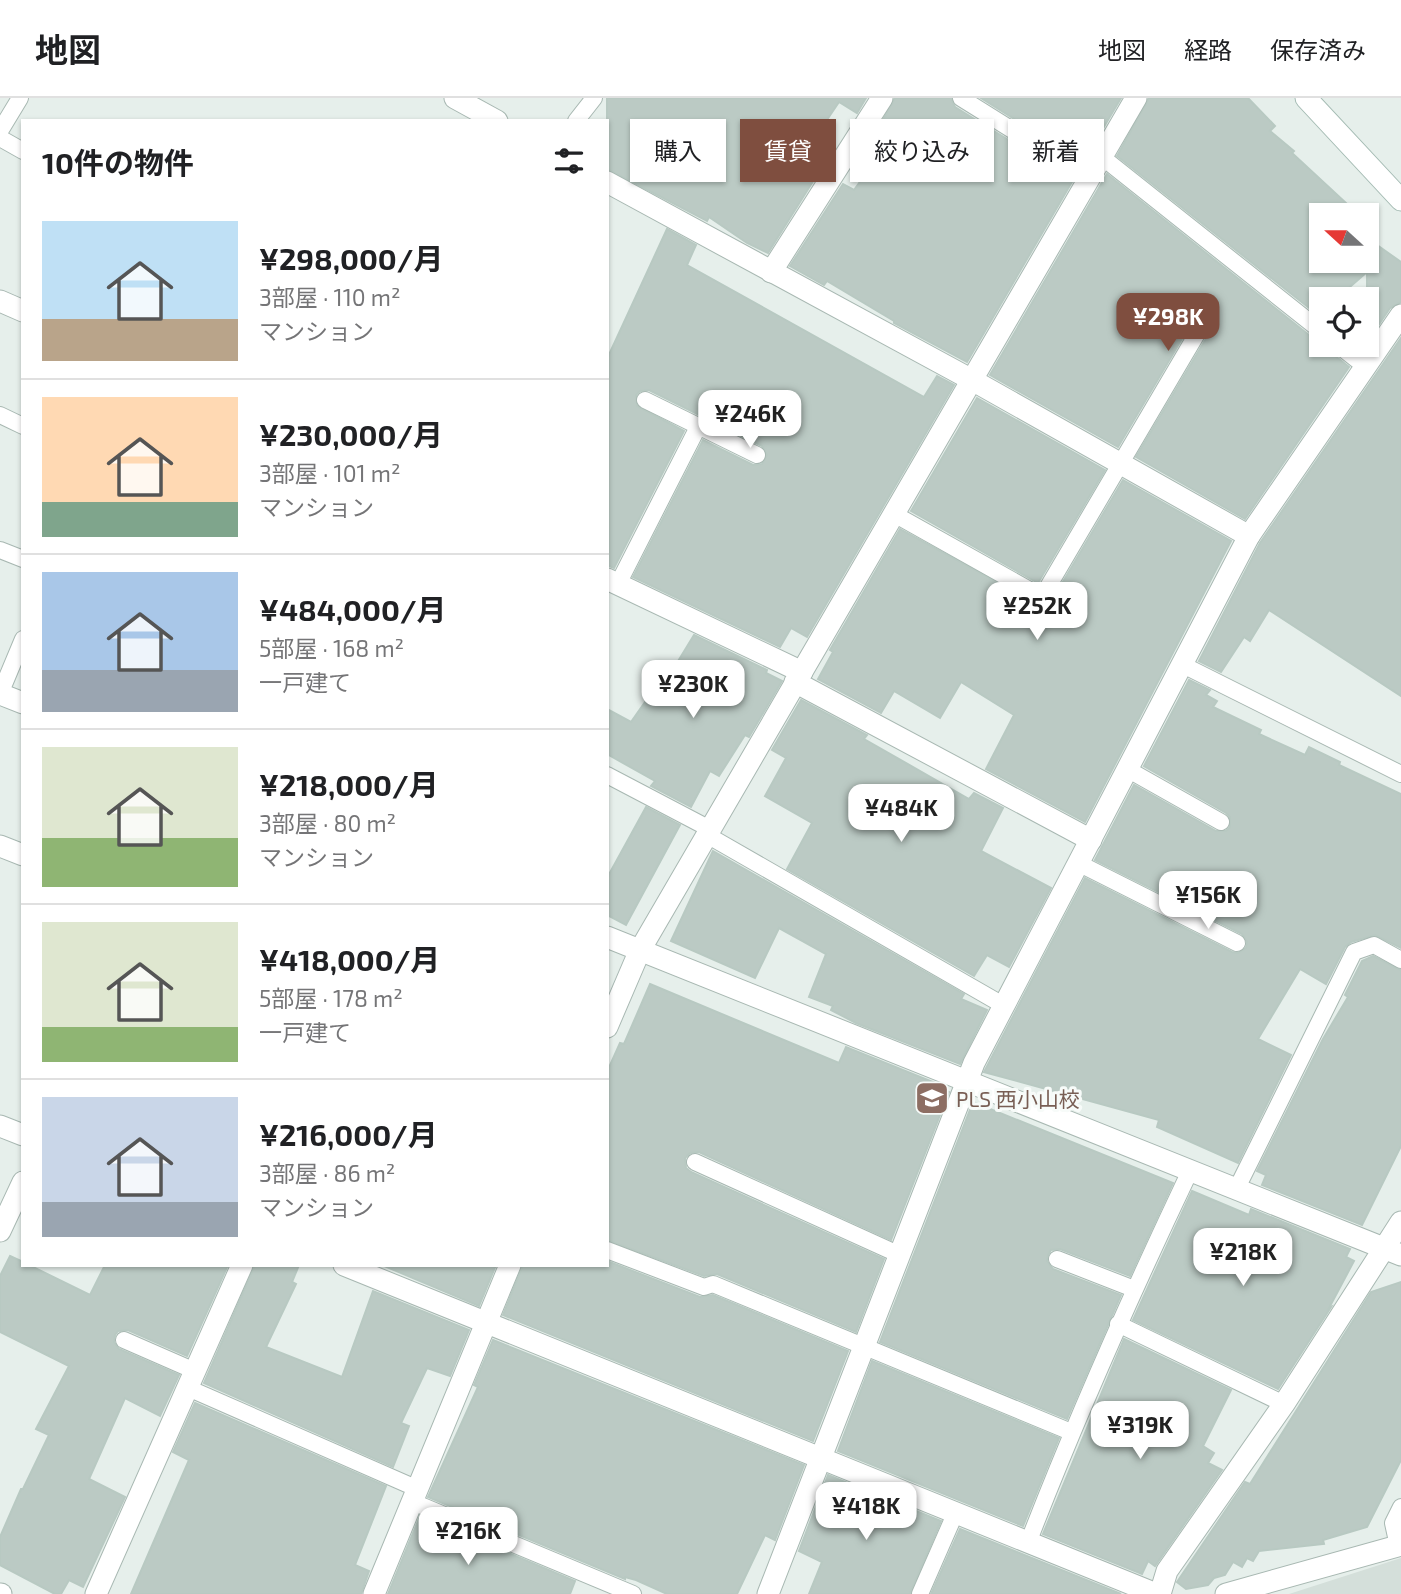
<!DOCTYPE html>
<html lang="ja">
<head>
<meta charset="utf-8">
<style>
  body { margin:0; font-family:"Exo 2","Noto Sans JP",sans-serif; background:#f6f6f6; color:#202124; height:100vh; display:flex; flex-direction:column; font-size:26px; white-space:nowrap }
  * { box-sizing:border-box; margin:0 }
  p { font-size:23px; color:#757577 }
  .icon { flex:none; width:38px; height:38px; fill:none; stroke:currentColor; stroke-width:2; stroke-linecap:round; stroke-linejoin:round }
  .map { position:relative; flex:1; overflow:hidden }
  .panel { position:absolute; left:21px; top:21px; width:588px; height:1148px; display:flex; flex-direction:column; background:#fff; border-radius:0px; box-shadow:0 2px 5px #0004 }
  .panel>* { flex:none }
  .guide { position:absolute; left:630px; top:21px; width:665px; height:63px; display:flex; gap:14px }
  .needle { width:46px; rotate:291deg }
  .controls { position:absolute; left:1309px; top:105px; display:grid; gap:14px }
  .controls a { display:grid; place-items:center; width:70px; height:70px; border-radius:0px; background:#fff; box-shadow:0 2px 5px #0004; font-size:35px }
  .price { position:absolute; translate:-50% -60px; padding:0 16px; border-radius:14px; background:#fff; color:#222; font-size:23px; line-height:46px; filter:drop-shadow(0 2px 4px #0008) }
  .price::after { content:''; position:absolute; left:50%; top:42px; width:21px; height:16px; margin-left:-10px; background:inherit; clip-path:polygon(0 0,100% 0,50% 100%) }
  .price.selected { background:#7f4e3f; color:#fff }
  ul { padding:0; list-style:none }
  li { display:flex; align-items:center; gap:21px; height:175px; padding:0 21px }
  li+li { border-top:2px solid #e0e0e0 }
  li span { display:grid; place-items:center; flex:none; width:196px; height:140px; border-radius:0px; color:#555 }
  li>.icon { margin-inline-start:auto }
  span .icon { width:84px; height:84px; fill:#fffc; stroke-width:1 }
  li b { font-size:30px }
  h2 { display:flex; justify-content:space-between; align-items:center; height:84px; padding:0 21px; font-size:30px }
  .pill { padding:0 24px; border-radius:0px; background:#fff; box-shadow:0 2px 5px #0004; font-size:24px; line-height:63px }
  .pill.selected { background:#7f4e3f; color:#fff }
  header { display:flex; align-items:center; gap:42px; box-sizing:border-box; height:98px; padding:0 35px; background:#fff; border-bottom:2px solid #e0e0e0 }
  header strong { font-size:33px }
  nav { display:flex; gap:38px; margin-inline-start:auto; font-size:24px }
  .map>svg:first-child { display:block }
  .built { fill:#d4dfda }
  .building { fill:#bbcac4; stroke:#b8c9c2; stroke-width:2 }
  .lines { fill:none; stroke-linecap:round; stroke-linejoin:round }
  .service-casing { stroke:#a8b8b2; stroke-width:18 }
  .minor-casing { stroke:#a8b8b2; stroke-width:23 }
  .secondary-casing { stroke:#a4bbb3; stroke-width:23 }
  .service { stroke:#fff; stroke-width:16 }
  .minor { stroke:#fff; stroke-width:21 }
  .secondary { stroke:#fff; stroke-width:21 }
  .labels { text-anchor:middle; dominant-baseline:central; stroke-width:6; stroke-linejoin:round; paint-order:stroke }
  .education-label { font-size:21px; fill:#785e54; stroke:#f7fbf9; text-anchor:start }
</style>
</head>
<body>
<header>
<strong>地図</strong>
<nav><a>地図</a><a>経路</a><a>保存済み</a></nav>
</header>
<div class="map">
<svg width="1401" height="1496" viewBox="0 0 1401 1496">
  <rect width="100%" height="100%" fill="#e6efeb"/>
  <path class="built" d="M 1401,1460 L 1401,1496 L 1289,1496 Z"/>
  <g class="building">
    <path d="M 607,0 L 866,0 L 857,15 L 839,4 L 810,47 L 818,53 L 810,66 L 820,72 L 768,155 L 747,145 L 709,119 L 707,123 L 607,71 Z"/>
    <path d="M 895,0 L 951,0 L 955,9 L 1073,82 L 967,264 L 894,225 L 894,223 L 827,183 L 824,187 L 790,168 L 843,86 L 854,92 L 893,38 L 879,29 Z"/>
    <path d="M 981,0 L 1121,0 L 1083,64 Z"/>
    <path d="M 1149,0 L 1248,0 L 1275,28 L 1270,33 L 1294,53 L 1292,55 L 1346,105 L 1334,117 L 1321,117 L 1321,163 L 1367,163 L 1367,140 L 1401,164 L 1401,204 L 1390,210 L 1367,244 L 1367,174 L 1336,201 L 1321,201 L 1321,214 L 1318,217 L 1117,58 Z"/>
    <path d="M 1107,76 L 1349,269 L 1245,421 L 1136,359 L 1217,222 L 1217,212 L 1213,208 L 1203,208 L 1199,212 L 1118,349 L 990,277 Z"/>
    <path d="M 667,131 L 696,147 L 687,167 L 924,299 L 937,278 L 954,287 L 807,539 L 791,530 L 780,549 L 633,479 L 703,342 L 753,367 L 762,366 L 767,357 L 762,348 L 649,292 L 640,293 L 636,297 L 637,308 L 684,333 L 614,470 L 607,467 L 607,261 Z"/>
    <path d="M 1401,240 L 1401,598 L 1269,512 L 1250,543 L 1244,539 L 1221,574 L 1199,563 L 1260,445 Z"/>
    <path d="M 977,300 L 1105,372 L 1038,485 L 911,413 Z"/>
    <path d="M 1123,382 L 1231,443 L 1085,724 L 986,671 L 1014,617 L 961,584 L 940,620 L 894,593 L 881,615 L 818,581 L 833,554 L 830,552 L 900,431 L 1043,509 L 1051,504 Z"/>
    <path d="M 694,537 L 767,572 L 766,575 L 782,583 L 749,639 L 745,637 L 719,678 L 710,673 L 691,709 L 651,688 L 655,683 L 607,656 L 607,611 L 631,624 L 650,597 L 655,601 Z"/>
    <path d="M 1189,582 L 1210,592 L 1206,597 L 1217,603 L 1213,609 L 1261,632 L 1259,636 L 1305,657 L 1309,649 L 1340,664 L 1339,667 L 1401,696 L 1401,850 L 1375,837 L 1351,844 L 1345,849 L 1326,886 L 1300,871 L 1258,941 L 1291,957 L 1238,1065 L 1157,1029 L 1159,1022 L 984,974 L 1085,780 L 1232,854 L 1238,855 L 1246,850 L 1247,844 L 1242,836 L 1095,762 L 1134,687 L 1216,733 L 1226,733 L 1230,729 L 1230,719 L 1226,715 L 1144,668 Z"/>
    <path d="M 801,602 L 867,637 L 864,641 L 969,701 L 974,695 L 1003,710 L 981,753 L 1051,790 L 1009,869 L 987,857 L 974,878 L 787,771 L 812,725 L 765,698 L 786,660 L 772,652 Z"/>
    <path d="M 646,709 L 680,727 L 626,827 L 607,817 L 607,780 Z"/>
    <path d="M 713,753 L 964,896 L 961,901 L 987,912 L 960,966 L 856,925 L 831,912 L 833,908 L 809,899 L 826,856 L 779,830 L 755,880 L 671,843 Z"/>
    <path d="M 1373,858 L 1401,872 L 1401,1048 L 1362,1127 L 1262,1087 L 1266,1077 L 1257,1073 L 1323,941 L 1348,899 L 1345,897 L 1362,863 Z"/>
    <path d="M 650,886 L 839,965 L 846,949 L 943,988 L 942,991 L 949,994 L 891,1142 L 699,1054 L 690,1055 L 685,1060 L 686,1070 L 691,1074 L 884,1161 L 856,1234 L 717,1176 L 704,1178 L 607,1142 L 607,974 L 620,945 L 624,946 Z"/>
    <path d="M 973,1004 L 1173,1085 L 1130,1178 L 1060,1151 L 1051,1152 L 1048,1157 L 1047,1163 L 1053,1171 L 1121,1197 L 1067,1321 L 880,1244 Z"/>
    <path d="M 1192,1093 L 1249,1117 L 1251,1111 L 1350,1151 L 1346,1159 L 1354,1163 L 1329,1210 L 1331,1209 L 1278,1291 L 1133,1222 Z"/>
    <path d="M 10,1158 L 23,1164 L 23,1167 L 29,1167 L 90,1197 L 105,1167 L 228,1167 L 187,1258 L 128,1232 L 118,1233 L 115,1237 L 114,1244 L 119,1251 L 179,1277 L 160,1318 L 125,1300 L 89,1381 L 125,1399 L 83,1489 L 69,1482 L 61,1496 L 55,1496 L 0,1467 L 0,1439 L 21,1391 L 23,1391 L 49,1337 L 36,1331 L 69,1268 L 0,1234 L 0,1178 Z"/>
    <path d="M 607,1163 L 700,1199 L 713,1197 L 848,1253 L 813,1343 L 503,1217 L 523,1167 L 607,1167 Z"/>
    <path d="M 255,1167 L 299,1167 L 292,1184 L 296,1186 L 266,1249 L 342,1279 L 373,1193 L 469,1232 L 450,1278 L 427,1270 L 401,1325 L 409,1328 L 393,1369 L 204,1285 Z"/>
    <path d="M 382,1167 L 496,1167 L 479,1208 Z"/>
    <path d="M 1401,1184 L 1401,1362 L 1367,1429 L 1323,1442 L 1324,1446 L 1259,1453 L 1253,1463 L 1247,1460 L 1242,1469 L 1233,1464 L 1225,1477 L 1214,1480 L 1208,1487 L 1186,1491 L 1177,1484 L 1245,1384 L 1250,1386 L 1371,1194 Z"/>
    <path d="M 1124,1241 L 1231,1292 L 1203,1348 L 1214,1355 L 1208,1365 L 1222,1372 L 1155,1468 L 1148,1463 L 1142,1476 L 1043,1436 Z"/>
    <path d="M 493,1242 L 804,1367 L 775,1442 L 765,1437 L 737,1496 L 667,1496 L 636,1482 L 625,1479 L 625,1481 L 428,1399 L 478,1289 L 474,1287 Z"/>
    <path d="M 872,1263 L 1059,1340 L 1023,1428 L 838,1353 Z"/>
    <path d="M 195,1305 L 386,1388 L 355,1467 L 369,1473 L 361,1496 L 131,1496 L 189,1362 L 173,1354 Z"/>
    <path d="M 828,1377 L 941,1423 L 910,1496 L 809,1496 L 822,1464 L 799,1453 Z"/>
    <path d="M 420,1418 L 575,1483 L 570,1496 L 388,1496 Z"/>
    <path d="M 960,1431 L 1121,1496 L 931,1496 Z"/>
  </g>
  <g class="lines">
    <g class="service-casing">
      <g id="service">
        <path d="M 961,0 L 1089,80"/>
        <path d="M 576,23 L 594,0"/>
        <path d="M 0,33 L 20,0"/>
        <path d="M 0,40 L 23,53"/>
        <path d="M 1102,59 L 1321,233"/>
        <path d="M 1338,247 L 1366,269"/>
        <path d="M 645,302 L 757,357"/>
        <path d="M 0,317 L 23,328"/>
        <path d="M 894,416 L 1042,499 L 1208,217"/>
        <path d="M 0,452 L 23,461"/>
        <path d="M 618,486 L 698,329"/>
        <path d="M 1181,566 L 1401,676"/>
        <path d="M 0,596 L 23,541"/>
        <path d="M 1127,671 L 1221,724"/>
        <path d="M 607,677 L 710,731"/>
        <path d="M 707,737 L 1003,907"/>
        <path d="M 1080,766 L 1237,845"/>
        <path d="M 695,1064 L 900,1157"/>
        <path d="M 1236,1092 L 1354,854 L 1374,847 L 1401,862"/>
        <path d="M 607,1152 L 704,1189 L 713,1186 L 1071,1334"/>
        <path d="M 1057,1161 L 1134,1191"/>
        <path d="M 1118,1226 L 1284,1306"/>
        <path d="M 124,1242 L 195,1273"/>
        <path d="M 188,1290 L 418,1391"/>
        <path d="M 413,1404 L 633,1496"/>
        <path d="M 1028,1445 C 1077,1318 1132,1195 1190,1073"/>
        <path d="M 1398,1448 L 1393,1425 L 1401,1409"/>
        <path d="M 920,1496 L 955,1416"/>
      </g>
    </g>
    <g class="minor-casing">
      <g id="minor">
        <path d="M 455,0 L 497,23"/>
        <path d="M 607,84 L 972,282 L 1249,438"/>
        <path d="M 771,174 L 882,0"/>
        <path d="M 0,203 L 23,213"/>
        <path d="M 607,481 L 802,574"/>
        <path d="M 795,584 L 1091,742"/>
        <path d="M 0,596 L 23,605"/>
        <path d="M 0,748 L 23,757"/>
        <path d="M 607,839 L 1401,1157"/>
        <path d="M 607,929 L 640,852 L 1136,0"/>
        <path d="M 0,1028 L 23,1037"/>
        <path d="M 0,1133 L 23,1084"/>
        <path d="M 344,1167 L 1156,1496"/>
        <path d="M 0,1496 L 1,1496"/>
        <path d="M 96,1496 L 242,1167"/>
        <path d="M 374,1496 L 510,1167"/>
        <path d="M 768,1496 L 974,965 L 1249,438 L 1401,217"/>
        <path d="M 1160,1496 L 1167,1473 L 1284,1306 L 1401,1124"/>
        <path d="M 1226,1496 L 1401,1447"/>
      </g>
    </g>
    <g class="secondary-casing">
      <path id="secondary" d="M 1306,0 L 1401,102"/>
    </g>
    <use href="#service" class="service"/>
    <use href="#minor" class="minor"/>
    <use href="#secondary" class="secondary"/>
  </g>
  <defs>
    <g id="school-square" transform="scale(1.75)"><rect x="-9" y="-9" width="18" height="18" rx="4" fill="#8d6e63" stroke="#f7fbf9"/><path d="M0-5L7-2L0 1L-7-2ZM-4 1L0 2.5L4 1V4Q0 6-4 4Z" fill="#fff"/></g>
  </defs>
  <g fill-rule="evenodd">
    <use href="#school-square" x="932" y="1000"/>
  </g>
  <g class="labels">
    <g class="education-label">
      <text x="956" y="1000">PLS 西小山校</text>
    </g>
  </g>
</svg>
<div class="controls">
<a><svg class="needle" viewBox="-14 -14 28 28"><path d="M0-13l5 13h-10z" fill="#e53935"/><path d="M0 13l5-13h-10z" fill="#757577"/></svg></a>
<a><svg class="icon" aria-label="locate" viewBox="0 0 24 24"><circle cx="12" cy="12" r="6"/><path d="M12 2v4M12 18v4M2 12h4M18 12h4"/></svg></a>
</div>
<b class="price selected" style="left:1168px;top:255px">¥298K</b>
<b class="price" style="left:750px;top:352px">¥246K</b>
<b class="price" style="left:1037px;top:544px">¥252K</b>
<b class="price" style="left:693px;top:622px">¥230K</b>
<b class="price" style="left:901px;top:746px">¥484K</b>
<b class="price" style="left:1208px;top:833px">¥156K</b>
<b class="price" style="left:1243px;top:1190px">¥218K</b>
<b class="price" style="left:1140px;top:1363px">¥319K</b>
<b class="price" style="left:866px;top:1444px">¥418K</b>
<b class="price" style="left:468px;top:1469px">¥216K</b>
<div class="guide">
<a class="pill">購入</a>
<a class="pill selected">賃貸</a>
<a class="pill">絞り込み</a>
<a class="pill">新着</a>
</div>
<section class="panel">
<h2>10件の物件<svg class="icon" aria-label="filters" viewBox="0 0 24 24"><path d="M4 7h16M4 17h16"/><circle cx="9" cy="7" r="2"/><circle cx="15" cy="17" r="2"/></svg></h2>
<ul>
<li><span style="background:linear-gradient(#bfe0f5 70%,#b9a48a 0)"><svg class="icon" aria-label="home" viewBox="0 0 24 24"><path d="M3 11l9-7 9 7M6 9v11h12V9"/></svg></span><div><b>¥298,000/月</b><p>3部屋 · 110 m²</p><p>マンション</p></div></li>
<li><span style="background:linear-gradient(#ffd9b3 75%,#7fa58c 0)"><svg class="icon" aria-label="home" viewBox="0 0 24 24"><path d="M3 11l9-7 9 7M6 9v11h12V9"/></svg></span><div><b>¥230,000/月</b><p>3部屋 · 101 m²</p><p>マンション</p></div></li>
<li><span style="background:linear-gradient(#a9c7e8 70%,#9aa5b1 0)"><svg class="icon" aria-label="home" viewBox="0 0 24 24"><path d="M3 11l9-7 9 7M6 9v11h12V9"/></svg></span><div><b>¥484,000/月</b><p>5部屋 · 168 m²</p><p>一戸建て</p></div></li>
<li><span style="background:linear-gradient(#dfe7d0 65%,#8fb573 0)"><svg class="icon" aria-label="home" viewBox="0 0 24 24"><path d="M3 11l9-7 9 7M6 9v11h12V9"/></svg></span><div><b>¥218,000/月</b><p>3部屋 · 80 m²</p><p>マンション</p></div></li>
<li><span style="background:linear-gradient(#dfe7d0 75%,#8fb573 0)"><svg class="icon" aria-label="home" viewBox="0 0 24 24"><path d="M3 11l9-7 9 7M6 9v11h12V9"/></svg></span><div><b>¥418,000/月</b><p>5部屋 · 178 m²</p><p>一戸建て</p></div></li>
<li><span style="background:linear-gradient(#c9d6e8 75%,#9aa5b1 0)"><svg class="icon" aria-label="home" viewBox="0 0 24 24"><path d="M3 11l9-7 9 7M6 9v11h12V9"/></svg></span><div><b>¥216,000/月</b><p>3部屋 · 86 m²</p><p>マンション</p></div></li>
</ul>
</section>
</div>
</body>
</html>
